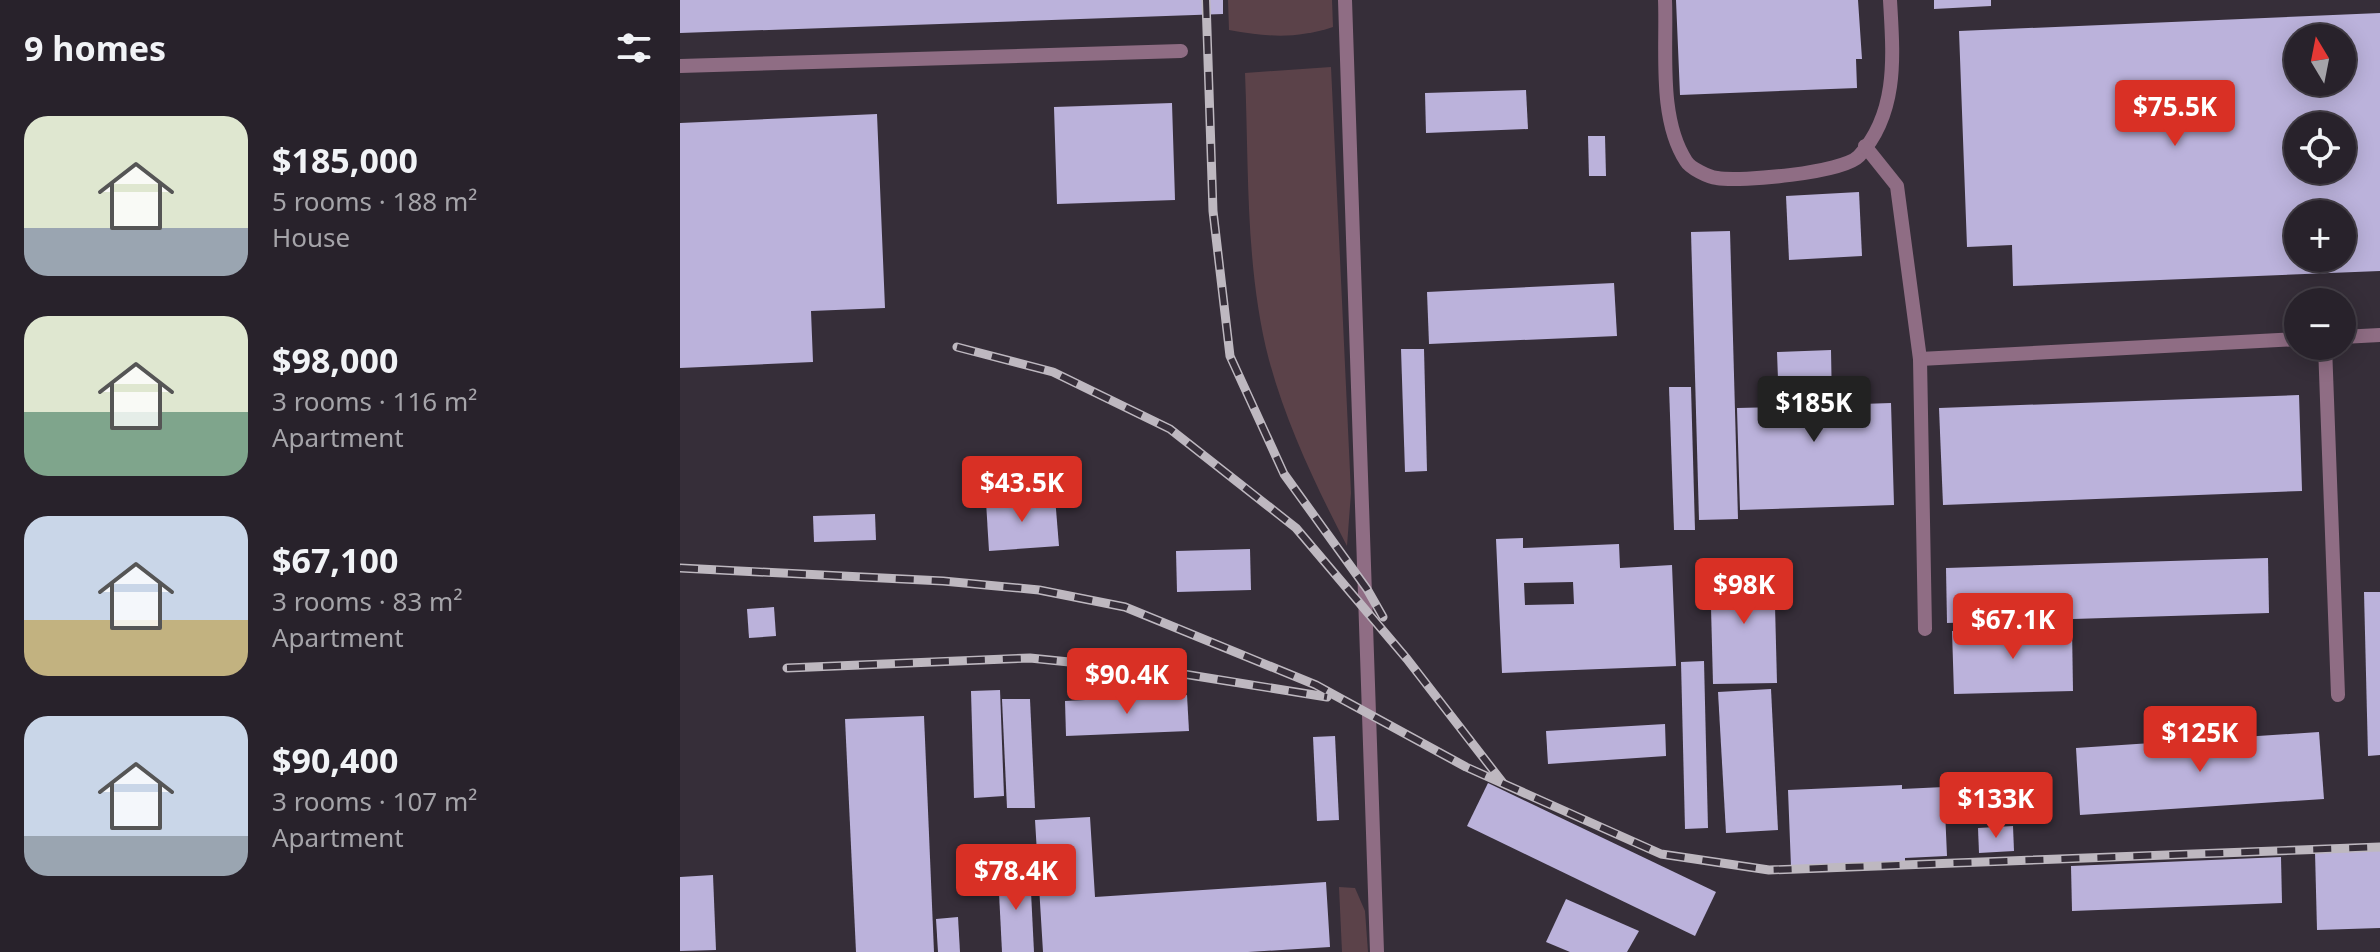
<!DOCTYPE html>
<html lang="en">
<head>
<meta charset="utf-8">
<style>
  body { margin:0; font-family:"Noto Sans",sans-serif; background:#302a33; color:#f1f3f6; height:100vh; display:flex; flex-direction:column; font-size:30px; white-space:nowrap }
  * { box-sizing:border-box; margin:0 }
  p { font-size:26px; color:#a5a4a9 }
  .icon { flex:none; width:44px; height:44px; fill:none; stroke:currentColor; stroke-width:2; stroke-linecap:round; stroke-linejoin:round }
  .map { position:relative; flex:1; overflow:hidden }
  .drawer { display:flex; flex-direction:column; background:#28222b; width:680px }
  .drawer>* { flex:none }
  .needle { width:52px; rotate:350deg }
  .fabs { position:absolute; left:1604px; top:24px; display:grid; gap:16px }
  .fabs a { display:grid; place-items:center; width:72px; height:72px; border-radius:50%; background:#28222b; box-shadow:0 4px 20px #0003,0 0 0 2px #443f47; font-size:40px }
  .price { position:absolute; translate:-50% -68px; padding:0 18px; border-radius:8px; background:#d93025; color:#fff; font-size:26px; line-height:52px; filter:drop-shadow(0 2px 4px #0008) }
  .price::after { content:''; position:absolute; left:50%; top:48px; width:24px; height:18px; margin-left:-12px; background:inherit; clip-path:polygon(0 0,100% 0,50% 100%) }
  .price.current { background:#222; color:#fff }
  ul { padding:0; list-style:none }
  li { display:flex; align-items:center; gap:24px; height:200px; padding:0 24px }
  li span { display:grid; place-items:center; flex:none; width:224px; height:160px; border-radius:24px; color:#555 }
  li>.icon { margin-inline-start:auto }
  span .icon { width:96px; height:96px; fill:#fffc; stroke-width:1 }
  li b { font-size:34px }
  h2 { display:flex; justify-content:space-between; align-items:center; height:96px; padding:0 24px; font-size:34px }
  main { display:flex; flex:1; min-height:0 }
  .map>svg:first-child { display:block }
  .green { fill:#5b4249 }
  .building { fill:#bbb2db; fill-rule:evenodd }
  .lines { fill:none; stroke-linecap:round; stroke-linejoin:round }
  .service { stroke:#8f6d84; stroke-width:14 }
  .rail-casing { stroke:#beb8c0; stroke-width:9 }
  .rail { stroke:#362e39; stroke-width:6; stroke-dasharray:18; stroke-linecap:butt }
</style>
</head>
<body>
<main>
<section class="drawer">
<h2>9 homes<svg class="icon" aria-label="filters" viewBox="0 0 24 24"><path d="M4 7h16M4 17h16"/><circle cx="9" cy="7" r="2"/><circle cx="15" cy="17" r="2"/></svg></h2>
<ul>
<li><span style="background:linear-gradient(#dfe7d0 70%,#9aa5b1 0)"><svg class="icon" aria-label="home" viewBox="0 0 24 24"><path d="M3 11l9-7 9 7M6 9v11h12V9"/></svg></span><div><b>$185,000</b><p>5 rooms · 188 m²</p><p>House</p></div></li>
<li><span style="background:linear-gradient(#dfe7d0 60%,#7fa58c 0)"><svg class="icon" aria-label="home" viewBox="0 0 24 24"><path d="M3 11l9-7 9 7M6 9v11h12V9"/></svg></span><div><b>$98,000</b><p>3 rooms · 116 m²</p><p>Apartment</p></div></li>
<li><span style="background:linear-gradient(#c9d6e8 65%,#c2b280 0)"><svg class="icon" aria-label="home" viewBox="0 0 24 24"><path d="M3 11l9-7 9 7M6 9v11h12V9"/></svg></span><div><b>$67,100</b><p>3 rooms · 83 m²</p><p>Apartment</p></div></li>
<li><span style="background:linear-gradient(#c9d6e8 75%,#9aa5b1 0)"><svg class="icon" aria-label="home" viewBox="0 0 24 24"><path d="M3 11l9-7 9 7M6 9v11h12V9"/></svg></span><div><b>$90,400</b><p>3 rooms · 107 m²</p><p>Apartment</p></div></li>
</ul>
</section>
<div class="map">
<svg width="1700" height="952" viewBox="0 0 1700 952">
  <rect width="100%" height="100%" fill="#362e39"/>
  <g class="green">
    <path d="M 548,0 L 652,0 L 653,27 C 616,39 587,37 549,30 Z"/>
    <path d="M 651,67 L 671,493 L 667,546 C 636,486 607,426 589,360 C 565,268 569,168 565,73 Z"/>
    <path d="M 659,887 L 675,888 L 685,911 L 688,952 L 662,952 Z"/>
  </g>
  <g class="building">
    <path d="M 0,0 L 543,0 L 543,14 L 0,33 Z"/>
    <path d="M 996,0 L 1178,0 L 1182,59 L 1176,59 L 1177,88 L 1000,95 Z"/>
    <path d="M 1254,0 L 1311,0 L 1311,6 L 1254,9 Z"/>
    <path d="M 1700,13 L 1700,271 L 1333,286 L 1332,245 L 1287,247 L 1279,31 ZM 1618,38 L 1662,38 L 1662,82 L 1618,82 ZM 1618,126 L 1662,126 L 1662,170 L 1618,170 ZM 1618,214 L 1662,214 L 1662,258 L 1618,258 Z"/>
    <path d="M 846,90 L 848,129 L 746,133 L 745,93 Z"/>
    <path d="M 492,103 L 495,200 L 377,204 L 374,107 Z"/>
    <path d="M 197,114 L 205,308 L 131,311 L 133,362 L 0,368 L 0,123 Z"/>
    <path d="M 908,136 L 925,136 L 926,176 L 909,176 Z"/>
    <path d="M 1179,192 L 1182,256 L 1109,260 L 1106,196 Z"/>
    <path d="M 1050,231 L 1058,519 L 1019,520 L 1011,232 Z"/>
    <path d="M 934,283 L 937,336 L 749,344 L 747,292 Z"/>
    <path d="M 721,349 L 744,349 L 747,471 L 725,472 Z"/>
    <path d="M 1151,350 L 1152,405 L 1211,403 L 1214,505 L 1060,510 L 1057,408 L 1099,407 L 1097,352 Z"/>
    <path d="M 989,387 L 1011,387 L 1015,530 L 994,530 Z"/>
    <path d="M 1619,395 L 1622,491 L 1263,505 L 1259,408 Z"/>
    <path d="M 375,497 L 379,546 L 309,551 L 306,502 Z"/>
    <path d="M 195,514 L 196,540 L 134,542 L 133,516 Z"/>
    <path d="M 843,538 L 843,548 L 939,544 L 940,568 L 992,565 L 996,666 L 822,673 L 816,539 ZM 893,582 L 894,604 L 845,605 L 844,583 Z"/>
    <path d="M 570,549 L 571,590 L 497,592 L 496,551 Z"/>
    <path d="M 1588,558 L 1589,613 L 1267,623 L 1266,568 Z"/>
    <path d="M 1094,567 L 1097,683 L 1033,684 L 1030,569 Z"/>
    <path d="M 1684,592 L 1700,592 L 1700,755 L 1688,756 Z"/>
    <path d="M 94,607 L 96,636 L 69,638 L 67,609 Z"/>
    <path d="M 1392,628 L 1393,691 L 1274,694 L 1272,631 Z"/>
    <path d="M 1024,661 L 1028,828 L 1005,829 L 1001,662 Z"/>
    <path d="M 1091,689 L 1098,830 L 1046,833 L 1038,692 Z"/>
    <path d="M 320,690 L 324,796 L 294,798 L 291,691 Z"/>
    <path d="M 507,695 L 509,731 L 386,736 L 385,701 Z"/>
    <path d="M 322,699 L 350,699 L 355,808 L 327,808 Z"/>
    <path d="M 244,716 L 254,952 L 176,952 L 165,719 Z"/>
    <path d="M 985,724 L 986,756 L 868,764 L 866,731 Z"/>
    <path d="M 1639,732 L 1644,799 L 1400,815 L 1396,748 Z"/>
    <path d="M 655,736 L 659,820 L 637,821 L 633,737 Z"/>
    <path d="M 808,783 L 1036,892 L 1015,936 L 787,826 Z"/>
    <path d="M 1222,785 L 1222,789 L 1264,787 L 1267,856 L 1225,858 L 1225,862 L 1111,867 L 1108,790 Z"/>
    <path d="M 410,817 L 415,897 L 646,882 L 650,947 L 568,952 L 363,952 L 355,820 Z"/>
    <path d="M 1333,826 L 1334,851 L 1299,853 L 1298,828 Z"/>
    <path d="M 1700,850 L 1700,928 L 1637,930 L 1635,852 Z"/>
    <path d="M 1601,857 L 1602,903 L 1392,911 L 1391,866 Z"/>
    <path d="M 350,872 L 354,952 L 322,952 L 318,873 Z"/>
    <path d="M 33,875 L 36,950 L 0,951 L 0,877 Z"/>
    <path d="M 886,899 L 959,931 L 947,952 L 890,952 L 866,942 Z"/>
    <path d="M 278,917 L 280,952 L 258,952 L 256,919 Z"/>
  </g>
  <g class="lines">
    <g class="service">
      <path d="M 665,0 L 697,952"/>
      <path d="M 985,0 C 987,49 978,118 1006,161 C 1010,168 1028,177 1037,178 C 1061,182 1163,173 1179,156 C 1219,112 1213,54 1210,0"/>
      <path d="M 0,66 L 501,51"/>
      <path d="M 1185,146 L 1217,186 L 1240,359 L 1618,339"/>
      <path d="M 1662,337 L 1700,335"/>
      <path d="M 1645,346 L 1658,695"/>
      <path d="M 1240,359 L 1245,629"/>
    </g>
    <g class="rail-casing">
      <g id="rail">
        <path d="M 526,0 L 533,211 L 550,356 L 604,474 L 687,589 L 703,617"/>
        <path d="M 277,347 L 373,372 L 490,429 L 616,528 L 727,659 L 823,783"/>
        <path d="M 0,568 L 263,581 L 359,590 L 445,607 L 636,685 L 786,767 L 981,854 L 1089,870 L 1700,847"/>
        <path d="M 107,668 L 350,658 L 497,673 L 647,697"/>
      </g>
    </g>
    <use href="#rail" class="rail"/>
  </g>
</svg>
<div class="fabs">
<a><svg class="needle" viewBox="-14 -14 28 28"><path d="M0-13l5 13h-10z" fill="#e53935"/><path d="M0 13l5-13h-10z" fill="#a5a4a9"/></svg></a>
<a><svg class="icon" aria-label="locate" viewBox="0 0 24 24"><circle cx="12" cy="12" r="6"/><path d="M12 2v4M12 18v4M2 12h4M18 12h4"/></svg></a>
<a>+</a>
<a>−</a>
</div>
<b class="price" style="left:1495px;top:148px">$75.5K</b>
<b class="price current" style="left:1134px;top:444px">$185K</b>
<b class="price" style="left:342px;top:524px">$43.5K</b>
<b class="price" style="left:1064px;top:626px">$98K</b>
<b class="price" style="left:1333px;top:661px">$67.1K</b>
<b class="price" style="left:447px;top:716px">$90.4K</b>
<b class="price" style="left:1520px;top:774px">$125K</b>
<b class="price" style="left:1316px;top:840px">$133K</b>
<b class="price" style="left:336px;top:912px">$78.4K</b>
</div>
</main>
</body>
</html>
